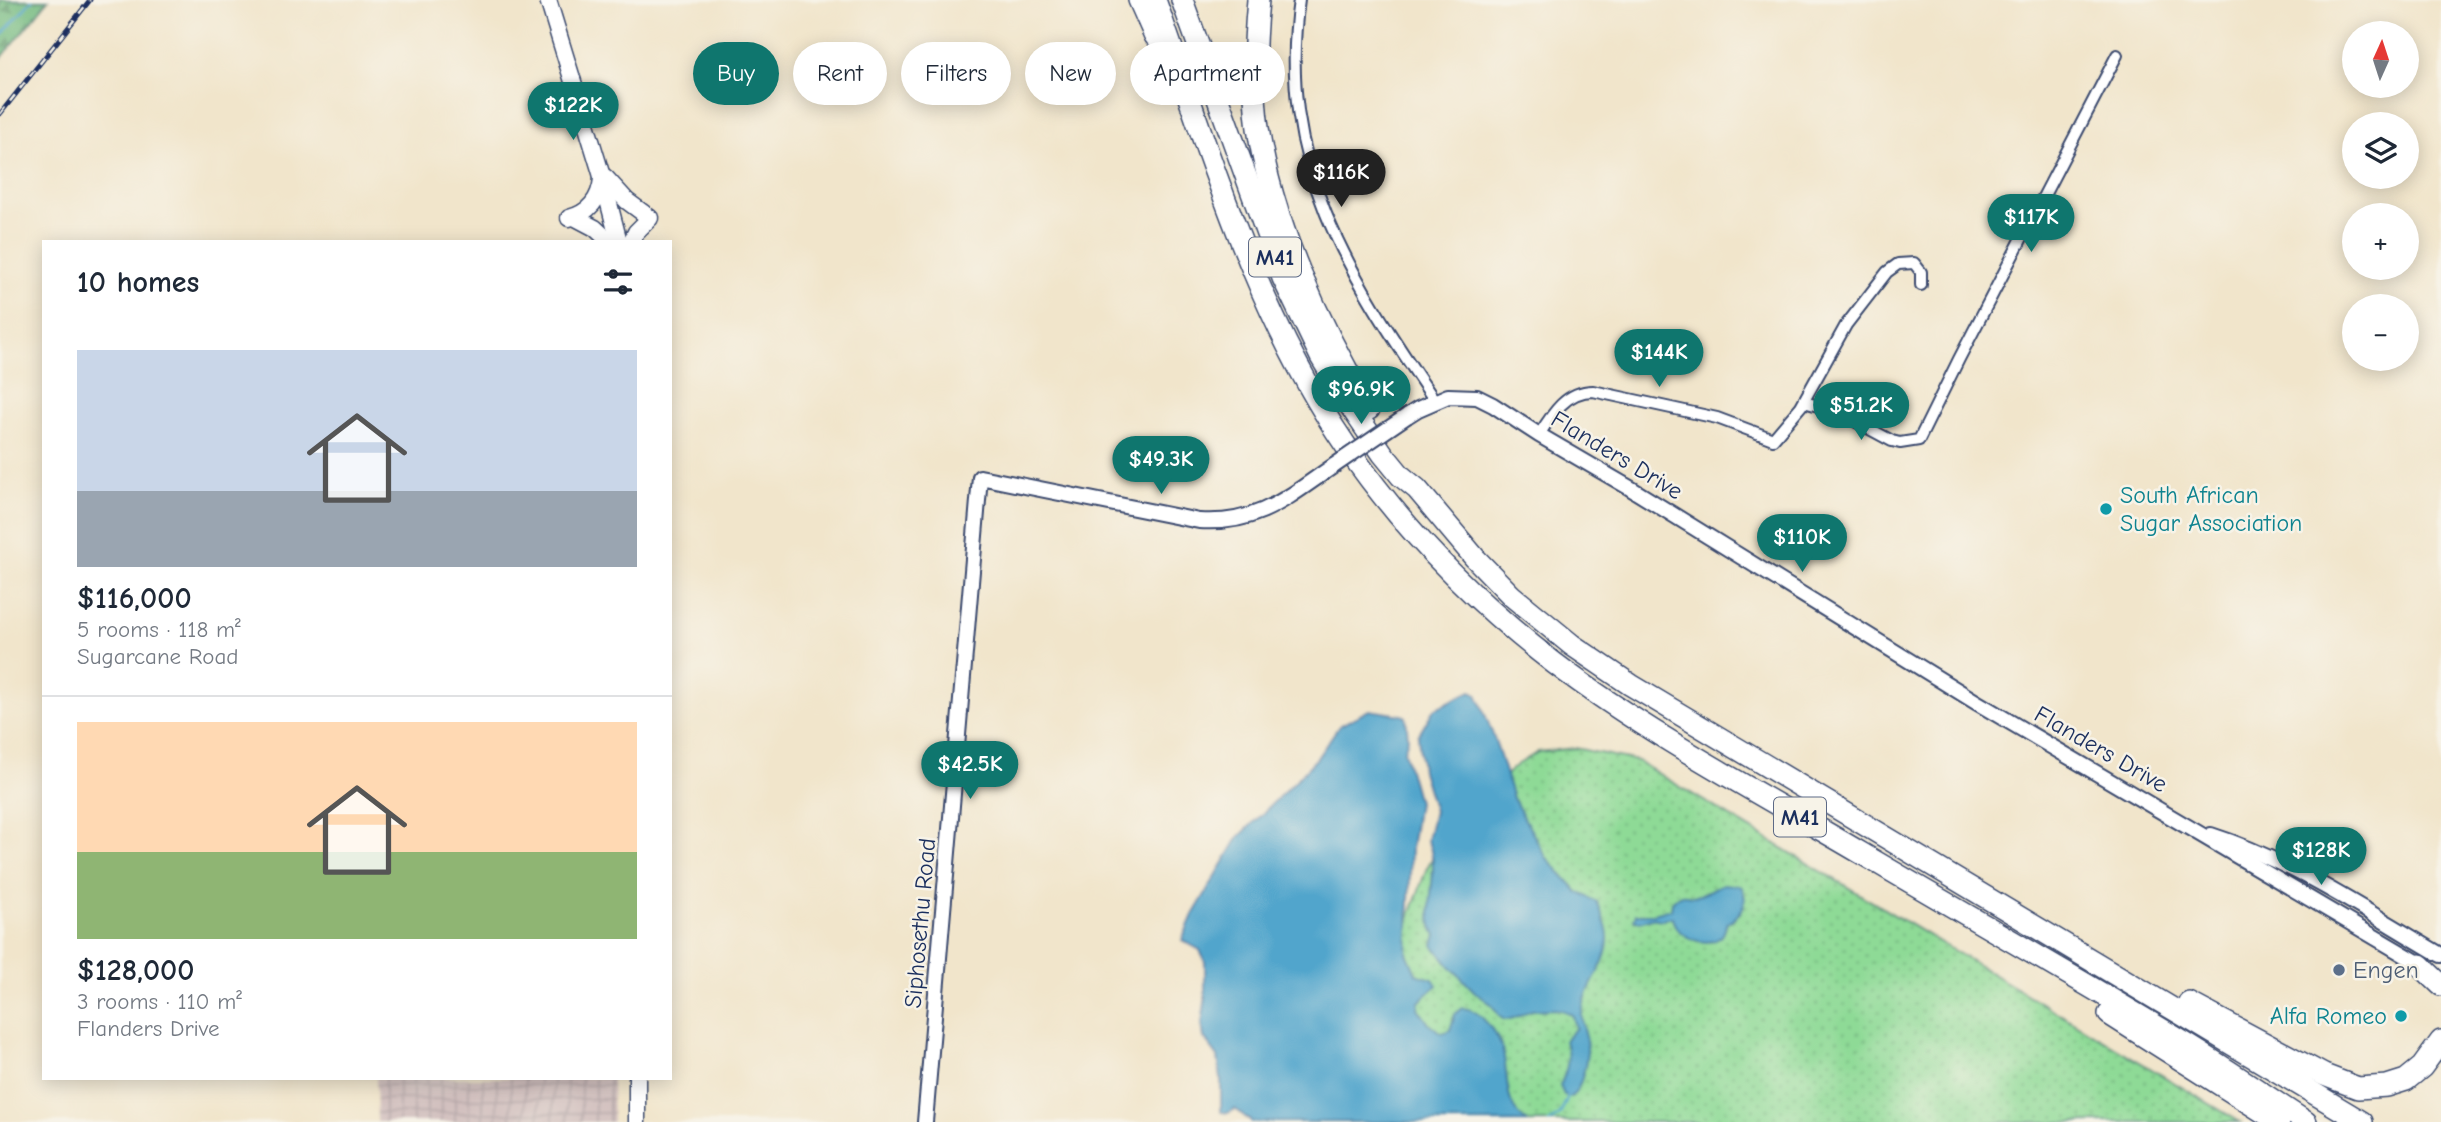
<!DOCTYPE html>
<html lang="en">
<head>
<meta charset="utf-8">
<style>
  body { margin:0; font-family:"Comic Neue",sans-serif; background:#f2f2f3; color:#1f2937; height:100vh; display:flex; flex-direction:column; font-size:26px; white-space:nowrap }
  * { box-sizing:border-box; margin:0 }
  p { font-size:23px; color:#747a83 }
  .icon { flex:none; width:38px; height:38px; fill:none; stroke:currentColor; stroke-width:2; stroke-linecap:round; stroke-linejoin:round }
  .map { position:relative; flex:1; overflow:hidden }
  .side { position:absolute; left:42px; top:240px; width:630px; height:840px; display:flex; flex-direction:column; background:#fff; border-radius:0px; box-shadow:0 4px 18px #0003 }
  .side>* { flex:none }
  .guide { position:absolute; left:693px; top:42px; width:665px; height:63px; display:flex; gap:14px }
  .needle { width:46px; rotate:3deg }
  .buttons { position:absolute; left:2342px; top:21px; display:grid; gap:14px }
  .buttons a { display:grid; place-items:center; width:77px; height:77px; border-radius:50%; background:#fff; box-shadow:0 4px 18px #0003; font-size:35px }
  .price { position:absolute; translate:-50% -60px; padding:0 16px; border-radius:24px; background:#0f766e; color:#fff; font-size:23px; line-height:46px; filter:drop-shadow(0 2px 4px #0008) }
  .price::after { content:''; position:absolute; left:50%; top:42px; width:21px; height:16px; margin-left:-10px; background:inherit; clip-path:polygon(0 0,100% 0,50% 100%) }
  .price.selected { background:#222; color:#fff }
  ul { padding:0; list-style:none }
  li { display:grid; align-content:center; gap:14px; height:371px; padding:0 35px }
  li+li { border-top:2px solid #e0e1e3 }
  li span { display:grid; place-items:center; height:217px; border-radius:0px; color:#555 }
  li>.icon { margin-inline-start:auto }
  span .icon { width:126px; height:126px; fill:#fffc; stroke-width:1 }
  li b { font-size:30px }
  h2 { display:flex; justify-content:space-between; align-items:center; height:84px; padding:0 35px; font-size:30px }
  .pill { padding:0 24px; border-radius:32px; background:#fff; box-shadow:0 4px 18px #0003; font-size:24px; line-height:63px }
  .pill.selected { background:#0f766e; color:#fff }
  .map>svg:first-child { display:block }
  .industrial { fill:url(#industrial-grid) }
  .grass { fill:url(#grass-dots); stroke:#54847a; stroke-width:2 }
  .forest { fill:url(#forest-firs); stroke:#46746e; stroke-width:2 }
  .water { fill:#51a5cc; stroke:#366a95; stroke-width:2 }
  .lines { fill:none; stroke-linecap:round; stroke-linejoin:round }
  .stream { stroke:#51a5cc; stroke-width:2.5 }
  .minor-casing { stroke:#3b4a6e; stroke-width:14 }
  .tertiary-casing { stroke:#3b4a6e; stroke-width:18 }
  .secondary-casing { stroke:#3b4a6e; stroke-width:19 }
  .motorway-casing { stroke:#3b4a6e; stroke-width:24 }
  .minor { stroke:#fff; stroke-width:10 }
  .tertiary { stroke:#fff; stroke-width:14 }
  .secondary { stroke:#fff; stroke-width:16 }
  .motorway { stroke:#fff; stroke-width:21 }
  .rail-casing { stroke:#1b2f5e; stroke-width:5 }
  .rail { stroke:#f7f3e8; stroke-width:2.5; stroke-dasharray:8; stroke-linecap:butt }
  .tertiary-bridge-casing { stroke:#3b4a6e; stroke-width:18; stroke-linecap:butt }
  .tertiary-bridge { stroke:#fff; stroke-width:14 }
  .culture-dot { fill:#0f9aa8; stroke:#f7f3e8; stroke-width:2.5 }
  .service-dot { fill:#5c6f8a; stroke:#f7f3e8; stroke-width:2.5 }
  .labels { text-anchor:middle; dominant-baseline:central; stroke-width:5; stroke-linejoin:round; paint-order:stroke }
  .shield { fill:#f7f3e8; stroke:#5d6a87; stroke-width:2 }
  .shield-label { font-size:23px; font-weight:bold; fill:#1b2f5e }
  .street-label { font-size:24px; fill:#1b2f5e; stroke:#f7f3e8 }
  .culture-label { font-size:24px; fill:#0d838f; stroke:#f7f3e8; text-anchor:start }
  .service-label { font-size:24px; fill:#4e5e75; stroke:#f7f3e8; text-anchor:start }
</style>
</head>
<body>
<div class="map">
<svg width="2441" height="1122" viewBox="0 0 2441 1122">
  <defs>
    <pattern id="industrial-grid" width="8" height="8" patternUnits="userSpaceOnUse" patternTransform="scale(1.75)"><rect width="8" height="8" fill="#d1bfbe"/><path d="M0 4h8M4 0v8" fill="none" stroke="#b3a4a6"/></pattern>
    <pattern id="grass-dots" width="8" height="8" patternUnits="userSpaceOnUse" patternTransform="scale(1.75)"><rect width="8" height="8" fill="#8eda96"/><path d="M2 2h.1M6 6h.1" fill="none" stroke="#7abb84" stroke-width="1.8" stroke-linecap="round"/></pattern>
    <pattern id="forest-firs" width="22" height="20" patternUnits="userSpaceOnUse" patternTransform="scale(1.75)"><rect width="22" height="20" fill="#72ba7f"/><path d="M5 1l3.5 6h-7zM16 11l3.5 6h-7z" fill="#5d986b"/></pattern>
  </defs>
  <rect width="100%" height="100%" fill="#f7f3e8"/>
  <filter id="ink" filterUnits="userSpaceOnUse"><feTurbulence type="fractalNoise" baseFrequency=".0143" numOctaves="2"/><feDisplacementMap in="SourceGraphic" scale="14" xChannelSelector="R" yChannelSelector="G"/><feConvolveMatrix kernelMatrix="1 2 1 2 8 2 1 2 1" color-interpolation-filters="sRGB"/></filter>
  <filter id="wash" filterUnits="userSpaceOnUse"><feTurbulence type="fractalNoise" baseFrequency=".00686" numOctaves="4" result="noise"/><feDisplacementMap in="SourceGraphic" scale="28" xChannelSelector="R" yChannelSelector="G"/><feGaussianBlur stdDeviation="1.57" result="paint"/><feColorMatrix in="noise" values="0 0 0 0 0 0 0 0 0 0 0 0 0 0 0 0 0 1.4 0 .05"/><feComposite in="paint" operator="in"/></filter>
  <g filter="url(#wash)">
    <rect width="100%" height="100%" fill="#f1e5cb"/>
    <path class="industrial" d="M 376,1078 L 612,1078 L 613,1122 L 377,1122 Z"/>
    <path class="grass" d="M 1575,748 L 1637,761 L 2240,1122 L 1411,1122 L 1390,972 L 1426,870 L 1440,843 L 1475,802 L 1517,765 L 1538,752 Z"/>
    <path class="forest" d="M 0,0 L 48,0 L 0,60 Z"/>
    <g class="water">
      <path d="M 1471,691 L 1477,694 L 1495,740 L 1513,798 L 1546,857 L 1578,892 L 1597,902 C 1601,912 1608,926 1608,938 C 1608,967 1584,986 1582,1014 C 1581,1023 1586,1032 1587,1041 C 1588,1055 1583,1088 1571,1097 L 1564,1095 L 1560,1086 C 1568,1068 1570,1059 1565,1040 L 1576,1028 L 1573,1016 C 1562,1007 1546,1009 1533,1010 C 1524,1011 1518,1019 1505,1020 L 1500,1017 L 1491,1004 L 1475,992 L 1450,966 L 1433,945 L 1436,935 C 1420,908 1443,870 1427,840 L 1434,811 L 1422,771 L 1418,736 L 1434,709 Z"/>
      <path d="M 1369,710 L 1402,715 L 1406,717 L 1408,738 L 1404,751 L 1418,802 L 1411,848 L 1407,953 L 1416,974 L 1433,979 L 1437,985 L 1419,1002 L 1418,1008 L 1429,1024 L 1442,1033 L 1450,1030 L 1455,1014 L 1463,1008 C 1473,1009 1480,1014 1486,1022 C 1492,1029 1498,1037 1501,1045 C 1510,1069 1501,1108 1528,1122 L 1252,1122 L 1235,1109 L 1228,1113 L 1221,1112 L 1221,1079 L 1218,1057 L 1204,1038 L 1202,1023 L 1205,1003 L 1205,962 L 1200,950 L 1182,940 L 1193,915 L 1238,838 L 1296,780 L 1317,758 L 1339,726 Z"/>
      <path d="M 1723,884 L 1741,886 C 1750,904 1742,913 1727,923 C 1725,927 1725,931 1723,934 C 1711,951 1675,938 1672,917 L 1662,920 L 1651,918 L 1640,922 L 1634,919 L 1636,914 L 1654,914 L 1671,909 L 1672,902 C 1684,888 1688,899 1700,895 C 1708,893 1714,887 1723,884 Z"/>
    </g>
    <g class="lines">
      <g class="stream">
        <path d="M 0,37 L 32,0"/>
        <path d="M 1549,1122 L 1560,1115 L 1568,1096"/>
      </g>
    </g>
  </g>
  <g filter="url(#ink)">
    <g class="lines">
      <g class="minor-casing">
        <g id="minor">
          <path d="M 1299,0 C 1276,162 1348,273 1435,401"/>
          <path d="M 1804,402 L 1836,411 L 1892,441 L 1900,443 L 1919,440 L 1959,359 L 2117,55"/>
          <path d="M 1539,435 C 1552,414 1566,391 1593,391 L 1717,418 L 1773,439 L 1801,406 L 1846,325 L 1887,272 L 1898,264 L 1914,263 L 1921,272 L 1921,285"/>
        </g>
      </g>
      <g class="tertiary-casing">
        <g id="tertiary">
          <path d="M 1407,416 L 1418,409 L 1448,396 L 1477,397 L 1493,405 L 1539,435 L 1630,488 L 1976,702 L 2427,968"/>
          <path d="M 2211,835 C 2293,861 2367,912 2441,955"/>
          <path d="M 925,1122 L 980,477 L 1199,521 C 1259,525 1289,496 1335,465"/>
        </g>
      </g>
      <g class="secondary-casing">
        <g id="secondary">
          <path d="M 548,0 L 601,173 L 619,242"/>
          <path d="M 605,177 L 627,201 L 650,218 L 636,232 L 631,242"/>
          <path d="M 569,218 C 589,213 600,199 602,179"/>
          <path d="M 576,218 L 595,228 L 610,242"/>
          <path d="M 637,1078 L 637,1122"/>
        </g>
      </g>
      <g class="motorway-casing">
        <g id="motorway">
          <path d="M 1139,0 L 1155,36"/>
          <path d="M 1155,0 C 1208,149 1256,315 1346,446 C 1403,529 1475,602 1554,663 C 1648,734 1759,793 1861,853 C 1969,917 2079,979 2186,1044 C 2227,1069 2266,1096 2306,1122"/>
          <path d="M 1182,0 L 1283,278 L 1321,357 L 1347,401 L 1383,454 L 1401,476 L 1417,489 L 1475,558 L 1512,596 L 1572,645 L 1631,685 L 2362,1122"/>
          <path d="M 1258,0 C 1254,42 1252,85 1258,128 C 1272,223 1320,327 1369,409"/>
          <path d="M 2420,965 L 2441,985"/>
          <path d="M 2189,1003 L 2324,1075 L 2358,1088 L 2387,1086 L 2406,1080 L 2422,1067 L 2441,1041"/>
          <path d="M 2109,1014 L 2279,1122"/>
        </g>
      </g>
      <use href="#minor" class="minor"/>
      <use href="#tertiary" class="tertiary"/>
      <use href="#secondary" class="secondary"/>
      <use href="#motorway" class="motorway"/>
      <g class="rail-casing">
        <path id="rail" d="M 0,114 L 90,0"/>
      </g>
      <use href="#rail" class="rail"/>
      <g class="tertiary-bridge-casing">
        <path id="tertiary-bridge" d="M 1335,465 L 1407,416"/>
      </g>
      <use href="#tertiary-bridge" class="tertiary-bridge"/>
    </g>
  </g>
  <g class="culture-dot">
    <circle cx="2106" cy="509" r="7"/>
    <circle cx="2401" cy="1016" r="7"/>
  </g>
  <circle class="service-dot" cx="2339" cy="970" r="7"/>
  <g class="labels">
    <g class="shield">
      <rect x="1249" y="237.5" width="52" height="39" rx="5"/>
      <rect x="1774" y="797.5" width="52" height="39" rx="5"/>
    </g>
    <g class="shield-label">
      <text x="1275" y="257">M41</text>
      <text x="1800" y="817">M41</text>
    </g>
    <g class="street-label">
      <text transform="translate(1617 455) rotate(31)">Flanders Drive</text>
      <text transform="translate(2101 749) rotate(30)">Flanders Drive</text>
      <text transform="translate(920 923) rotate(-85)">Siphosethu Road</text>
    </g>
    <g class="culture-label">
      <text x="2120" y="495">South African<tspan x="2120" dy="28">Sugar Association</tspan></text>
      <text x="2387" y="1016" text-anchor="end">Alfa Romeo</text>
    </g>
    <g class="service-label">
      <text x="2353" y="970">Engen</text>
    </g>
  </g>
</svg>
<div class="buttons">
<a><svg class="needle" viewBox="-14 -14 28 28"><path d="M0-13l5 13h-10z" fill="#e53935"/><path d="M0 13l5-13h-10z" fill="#747a83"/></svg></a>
<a><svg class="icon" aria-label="layers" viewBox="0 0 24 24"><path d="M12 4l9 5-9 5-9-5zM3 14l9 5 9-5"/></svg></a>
<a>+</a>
<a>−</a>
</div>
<b class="price" style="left:573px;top:142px">$122K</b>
<b class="price selected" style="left:1341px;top:209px">$116K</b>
<b class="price" style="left:2031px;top:254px">$117K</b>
<b class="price" style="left:1659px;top:389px">$144K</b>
<b class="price" style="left:1361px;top:426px">$96.9K</b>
<b class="price" style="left:1861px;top:442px">$51.2K</b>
<b class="price" style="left:1161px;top:496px">$49.3K</b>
<b class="price" style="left:1802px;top:574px">$110K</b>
<b class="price" style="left:970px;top:801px">$42.5K</b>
<b class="price" style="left:2321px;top:887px">$128K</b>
<div class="guide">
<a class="pill selected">Buy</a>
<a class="pill">Rent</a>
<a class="pill">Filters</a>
<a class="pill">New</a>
<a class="pill">Apartment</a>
</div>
<section class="side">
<h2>10 homes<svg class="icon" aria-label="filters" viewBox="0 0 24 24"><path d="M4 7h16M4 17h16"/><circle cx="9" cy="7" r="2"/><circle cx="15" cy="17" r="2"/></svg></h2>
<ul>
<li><span style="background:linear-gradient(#c9d6e8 65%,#9aa5b1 0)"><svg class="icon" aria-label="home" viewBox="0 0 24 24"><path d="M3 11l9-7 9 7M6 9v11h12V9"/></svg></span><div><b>$116,000</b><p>5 rooms · 118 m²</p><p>Sugarcane Road</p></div></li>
<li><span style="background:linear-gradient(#ffd9b3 60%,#8fb573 0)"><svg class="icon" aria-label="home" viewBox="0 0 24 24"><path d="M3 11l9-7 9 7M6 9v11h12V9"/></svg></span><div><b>$128,000</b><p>3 rooms · 110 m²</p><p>Flanders Drive</p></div></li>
</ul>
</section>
</div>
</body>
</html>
